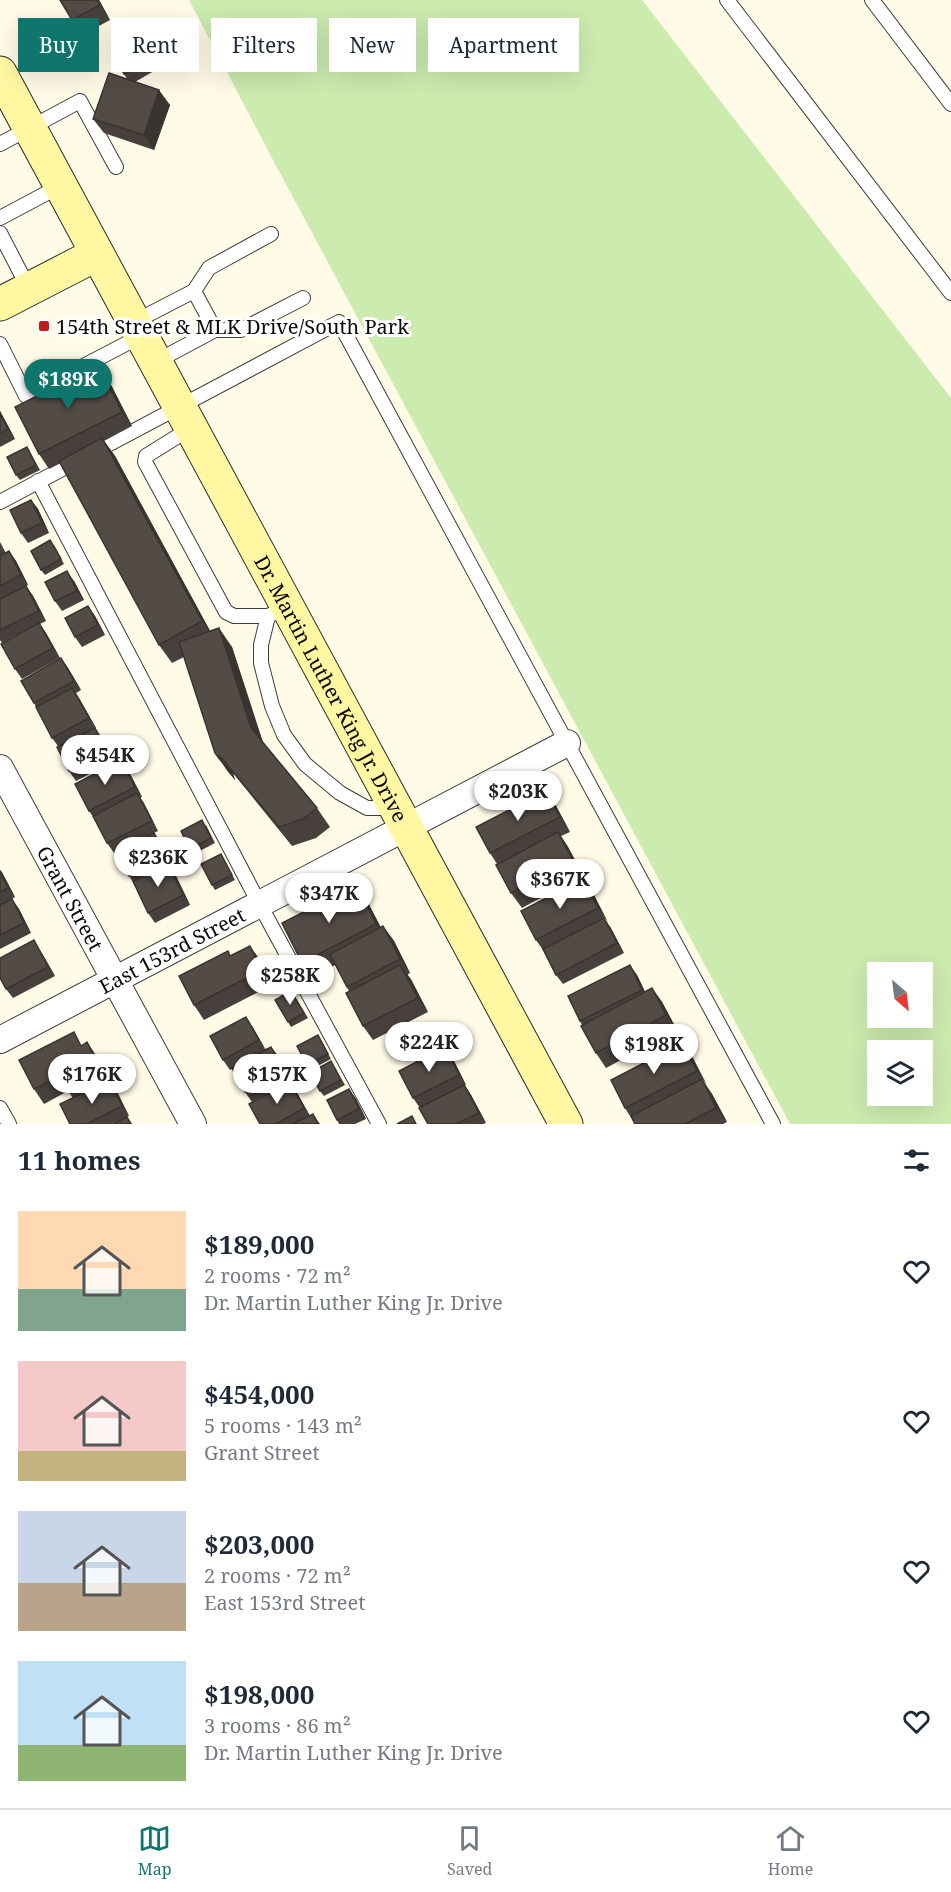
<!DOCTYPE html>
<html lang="en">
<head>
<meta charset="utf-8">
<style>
  body { margin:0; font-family:"Noto Serif",serif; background:#f2f2f3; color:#1f2937; height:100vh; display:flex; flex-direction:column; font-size:22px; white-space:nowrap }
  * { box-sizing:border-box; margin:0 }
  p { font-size:20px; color:#747a83 }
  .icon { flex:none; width:33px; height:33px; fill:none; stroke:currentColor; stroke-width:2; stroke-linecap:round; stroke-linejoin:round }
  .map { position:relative; height:1124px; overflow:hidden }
  .details { display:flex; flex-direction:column; background:#fff; flex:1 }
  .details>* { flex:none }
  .guide { position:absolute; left:18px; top:18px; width:600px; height:54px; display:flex; gap:12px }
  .needle { width:39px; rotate:152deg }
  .tools { position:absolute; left:867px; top:962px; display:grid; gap:12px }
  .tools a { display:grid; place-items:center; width:66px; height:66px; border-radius:0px; background:#fff; box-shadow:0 6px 24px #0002; font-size:30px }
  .price { position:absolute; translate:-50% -51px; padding:0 14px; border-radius:21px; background:#fff; color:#222; font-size:20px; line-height:39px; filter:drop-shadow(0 2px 3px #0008) }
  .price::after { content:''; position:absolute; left:50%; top:36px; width:18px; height:14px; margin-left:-9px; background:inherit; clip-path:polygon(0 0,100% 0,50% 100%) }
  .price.active { background:#0f766e; color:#fff }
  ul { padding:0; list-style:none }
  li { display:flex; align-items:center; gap:18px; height:150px; padding:0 18px }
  li span { display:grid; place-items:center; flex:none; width:168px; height:120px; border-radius:0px; color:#555 }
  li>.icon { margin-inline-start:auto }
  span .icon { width:72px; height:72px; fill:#fffc; stroke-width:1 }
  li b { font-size:26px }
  h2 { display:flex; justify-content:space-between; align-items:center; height:72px; padding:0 18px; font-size:26px }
  .chip { padding:0 21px; border-radius:0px; background:#fff; box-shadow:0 6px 24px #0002; font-size:21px; line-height:54px }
  .chip.active { background:#0f766e; color:#fff }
  .dock { display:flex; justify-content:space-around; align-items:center; height:84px; border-top:2px solid #e0e1e3; background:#fff; font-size:16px; color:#747a83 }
  .dock a { display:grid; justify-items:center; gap:3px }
  .dock .active { color:#0f766e }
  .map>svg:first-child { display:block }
  .green { fill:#ccebaf; fill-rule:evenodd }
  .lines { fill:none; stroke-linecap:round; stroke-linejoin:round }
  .lane-casing { stroke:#3d3d3d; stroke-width:16 }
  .street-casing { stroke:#3d3d3d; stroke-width:28 }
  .secondary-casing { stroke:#2c2c2c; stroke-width:35 }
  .lane { stroke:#fff; stroke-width:14 }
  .street { stroke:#fff; stroke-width:26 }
  .secondary { stroke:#fff7a2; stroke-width:33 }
  .wall { fill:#47403c }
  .shaded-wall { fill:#3a3431 }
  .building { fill:#534b46; stroke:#3a3431; stroke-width:1.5 }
  .poi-dot { fill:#c01b1f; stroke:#fff; stroke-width:2 }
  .labels { text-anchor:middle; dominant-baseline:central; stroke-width:6; stroke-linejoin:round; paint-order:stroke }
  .poi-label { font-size:20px; fill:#0a0a0a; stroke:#fff; text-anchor:start }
  .street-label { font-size:20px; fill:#0a0a0a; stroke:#fff }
</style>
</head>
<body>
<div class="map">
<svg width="951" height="1124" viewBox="0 0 951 1124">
  <rect width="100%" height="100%" fill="#fffbe7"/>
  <path class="green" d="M 189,0 L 642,0 L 951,398 L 951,1124 L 790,1124 L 273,160 ZM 878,972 L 922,972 L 922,1017 L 878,1017 ZM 878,1050 L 922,1050 L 922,1095 L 878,1095 Z"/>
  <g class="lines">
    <g class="lane-casing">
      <g id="lane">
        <path d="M 727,0 L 951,293"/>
        <path d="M 872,0 L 951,104"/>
        <path d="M 0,144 L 80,101 L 116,167"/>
        <path d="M 0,218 L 60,186"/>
        <path d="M 0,233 L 29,289"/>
        <path d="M 194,291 L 215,330"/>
        <path d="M 134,322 L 194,291 L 209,268 L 271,234"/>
        <path d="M 0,344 L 26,396 L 141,336"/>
        <path d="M 155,362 L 215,330 L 241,330 L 303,298"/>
        <path d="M 191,428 L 146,456 L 145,462 L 226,612 L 234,616 L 268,616"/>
        <path d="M 38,481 L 260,905 L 379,1124"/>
        <path d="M 0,502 L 339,322 L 773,1124"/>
        <path d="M 287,607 L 268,616 L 261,645 L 261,663 L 272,706 L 284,735 L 305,764 L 340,793 L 367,808 L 395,808"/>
        <path d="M 0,1108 L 9,1124"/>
      </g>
    </g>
    <g class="street-casing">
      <g id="street">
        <path id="s1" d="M 0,768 L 193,1124"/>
        <path id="s2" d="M 0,1040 L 567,743"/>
      </g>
    </g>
    <g class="secondary-casing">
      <g id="secondary">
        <path id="s3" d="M 0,73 L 566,1124"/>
        <path d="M 0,304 L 97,254"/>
      </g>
    </g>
    <use href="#lane" class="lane"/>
    <use href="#street" class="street"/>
    <use href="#secondary" class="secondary"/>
  </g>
  <g class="wall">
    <path d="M 99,0 L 110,20 L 82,35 L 72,20 Z"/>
    <path d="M 136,42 L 154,71 L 135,82 L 170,105 L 154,150 L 104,133 L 93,119 L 128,80 L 124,74 Z"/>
    <path d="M 108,379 L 132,426 L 104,441 L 115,456 L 210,631 L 232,647 L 263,742 L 317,808 L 330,827 L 316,838 L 292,846 L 233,773 L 235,780 L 228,772 L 215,753 L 184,657 L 172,663 L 159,645 L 61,463 L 49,469 L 39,454 Z"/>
    <path d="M 0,411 L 15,439 L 0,447 Z"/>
    <path d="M 27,447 L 40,470 L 20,480 L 16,475 Z"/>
    <path d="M 31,500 L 38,509 L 49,533 L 28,543 L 21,533 Z"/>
    <path d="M 0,542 L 6,553 L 9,551 L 16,561 L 28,585 L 0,599 Z"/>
    <path d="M 54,545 L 64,564 L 45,575 L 41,570 Z"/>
    <path d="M 74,581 L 84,600 L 62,611 L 55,601 Z"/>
    <path d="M 26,586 L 33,596 L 46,621 L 40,624 L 46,633 L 60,658 L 22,679 L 15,669 L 16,635 L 2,643 L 0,640 L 0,599 Z"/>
    <path d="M 88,606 L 95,616 L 105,635 L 82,647 L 75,637 Z"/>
    <path d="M 61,658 L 68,668 L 81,690 L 76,693 L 96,728 L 95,728 L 102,738 L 113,762 L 76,781 L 69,771 L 58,746 L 52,738 L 34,703 Z"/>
    <path d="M 128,770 L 142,797 L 140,798 L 158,831 L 154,833 L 160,843 L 173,865 L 170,867 L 175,874 L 190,905 L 155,923 L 148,913 L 133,882 L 129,876 L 143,838 L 114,853 L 107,843 L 94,818 L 89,811 Z"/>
    <path d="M 546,791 L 556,806 L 570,832 L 561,836 L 568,847 L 583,875 L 522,908 L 511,893 L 497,864 L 490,853 Z"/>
    <path d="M 206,825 L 215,843 L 194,854 L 190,849 Z"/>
    <path d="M 221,854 L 235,880 L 215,890 L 212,885 Z"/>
    <path d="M 0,870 L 15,897 L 12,899 L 19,909 L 31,933 L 0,949 Z"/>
    <path d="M 583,879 L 593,893 L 607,923 L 624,953 L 563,984 L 556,975 L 543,950 L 536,940 Z"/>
    <path d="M 356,885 L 366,899 L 381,928 L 383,926 L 394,941 L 410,973 L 407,975 L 428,1012 L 373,1040 L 363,1026 L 349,991 L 335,965 L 312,978 L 302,963 Z"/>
    <path d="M 40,950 L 55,976 L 13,998 L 6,989 Z"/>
    <path d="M 231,955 L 260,960 L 272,985 L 204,1020 L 194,1005 Z"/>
    <path d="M 637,975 L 645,992 L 652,988 L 662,1002 L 677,1030 L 606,1068 L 596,1053 L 580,1021 Z"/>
    <path d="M 291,991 L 308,1018 L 291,1027 L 288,1022 Z"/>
    <path d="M 252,1026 L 265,1049 L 271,1047 L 278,1056 L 291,1080 L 252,1102 L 245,1092 L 232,1069 L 230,1070 L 223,1060 Z"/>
    <path d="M 318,1035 L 331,1059 L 310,1070 L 307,1065 Z"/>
    <path d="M 87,1042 L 97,1057 L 110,1081 L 116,1089 L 129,1116 L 127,1117 L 132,1124 L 114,1124 L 127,1117 L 113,1124 L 70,1124 L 73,1098 L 68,1091 L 44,1104 L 34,1089 L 83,1045 Z"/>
    <path d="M 682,1043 L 693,1058 L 706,1086 L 712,1094 L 727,1122 L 723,1124 L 635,1124 L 625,1108 Z"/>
    <path d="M 445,1047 L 452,1057 L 466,1085 L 465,1085 L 471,1095 L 486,1123 L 483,1124 L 428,1124 L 420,1108 L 413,1098 Z"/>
    <path d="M 331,1061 L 345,1085 L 324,1096 L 320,1091 Z"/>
    <path d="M 349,1089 L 356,1099 L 366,1119 L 355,1124 L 339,1124 L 337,1120 Z"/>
    <path d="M 296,1091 L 310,1116 L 313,1114 L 320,1124 L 260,1124 Z"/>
  </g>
  <g class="shaded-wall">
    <path d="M 97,0 L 99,0 L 110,20 L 100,5 Z"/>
    <path d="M 136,42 L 143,52 L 154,71 L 147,61 Z"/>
    <path d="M 159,90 L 170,105 L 154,150 L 144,135 Z"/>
    <path d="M 98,365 L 108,379 L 132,426 L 122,412 Z"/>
    <path d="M 0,411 L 15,439 L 8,429 L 0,414 Z"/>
    <path d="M 102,438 L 115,456 L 215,640 L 202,621 Z"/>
    <path d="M 31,500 L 38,509 L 49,533 L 42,523 Z"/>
    <path d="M 9,551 L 16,561 L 28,585 L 21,575 Z"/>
    <path d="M 67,571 L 74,581 L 84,600 L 77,591 Z"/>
    <path d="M 26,586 L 33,596 L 46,621 L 39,611 Z"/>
    <path d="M 88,606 L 95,616 L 105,635 L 98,625 Z"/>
    <path d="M 39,623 L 46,633 L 60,658 L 53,648 Z"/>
    <path d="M 219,628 L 232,647 L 264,747 L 251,728 Z"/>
    <path d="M 61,658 L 68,668 L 81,690 L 74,681 Z"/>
    <path d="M 72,688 L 79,698 L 96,728 L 89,718 Z"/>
    <path d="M 95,728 L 102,738 L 113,762 L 107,752 Z"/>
    <path d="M 219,755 L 233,773 L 235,780 L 221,761 Z"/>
    <path d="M 121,760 L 128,770 L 142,797 L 135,787 Z"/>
    <path d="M 546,791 L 556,806 L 570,832 L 560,817 Z"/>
    <path d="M 137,793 L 144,803 L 158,831 L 152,821 Z"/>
    <path d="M 558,832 L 568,847 L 583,875 L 573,861 Z"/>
    <path d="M 154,833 L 160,843 L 173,865 L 166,855 Z"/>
    <path d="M 168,864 L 175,874 L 190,905 L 183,895 Z"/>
    <path d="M 0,870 L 2,872 L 15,897 L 8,888 L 0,872 Z"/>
    <path d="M 583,879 L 593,893 L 608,922 L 598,908 Z"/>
    <path d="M 356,885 L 366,899 L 387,939 L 376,924 Z"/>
    <path d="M 12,899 L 19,909 L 31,933 L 24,923 Z"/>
    <path d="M 604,918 L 611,928 L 624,953 L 617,943 Z"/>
    <path d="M 383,926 L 394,941 L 410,973 L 400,959 Z"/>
    <path d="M 34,940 L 40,950 L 55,976 L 48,967 Z"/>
    <path d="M 250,946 L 260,960 L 272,985 L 262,970 Z"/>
    <path d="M 400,965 L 411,979 L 428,1012 L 418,998 Z"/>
    <path d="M 630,965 L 637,975 L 649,1000 L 642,990 Z"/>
    <path d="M 652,988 L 662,1002 L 677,1030 L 666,1015 Z"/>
    <path d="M 246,1017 L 252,1026 L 266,1050 L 259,1040 Z"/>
    <path d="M 87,1042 L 97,1057 L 129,1116 L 122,1106 L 111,1085 L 102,1071 Z"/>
    <path d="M 682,1043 L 693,1058 L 707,1085 L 697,1071 Z"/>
    <path d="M 271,1047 L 278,1056 L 291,1080 L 284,1071 Z"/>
    <path d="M 445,1047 L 452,1057 L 466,1085 L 459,1075 Z"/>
    <path d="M 702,1079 L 712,1094 L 727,1122 L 716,1108 Z"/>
    <path d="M 289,1082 L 296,1091 L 311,1118 L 304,1108 Z"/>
    <path d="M 464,1085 L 471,1095 L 486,1123 L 479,1113 Z"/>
    <path d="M 349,1089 L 356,1099 L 366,1119 L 359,1109 Z"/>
  </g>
  <g class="building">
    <path d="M 60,0 L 97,0 L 100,5 L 72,20 Z"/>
    <path d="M 136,42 L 147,61 L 124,74 L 114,55 Z"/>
    <path d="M 109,73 L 159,90 L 144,135 L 93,119 Z"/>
    <path d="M 98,365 L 122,412 L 39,454 L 15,407 Z"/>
    <path d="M 0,414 L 8,429 L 0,433 Z"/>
    <path d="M 102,438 L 202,621 L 159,645 L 59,461 Z"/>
    <path d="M 27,447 L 36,465 L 16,475 L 7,457 Z"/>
    <path d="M 31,500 L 42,523 L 21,533 L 10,510 Z"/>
    <path d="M 50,540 L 61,559 L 41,570 L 31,551 Z"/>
    <path d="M 9,551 L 21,575 L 0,586 L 0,556 Z"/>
    <path d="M 67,571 L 77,591 L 55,601 L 45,582 Z"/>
    <path d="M 26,586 L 39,611 L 0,630 L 0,599 Z"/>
    <path d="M 88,606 L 98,625 L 75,637 L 65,618 Z"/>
    <path d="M 39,623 L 53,648 L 15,669 L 1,644 Z"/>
    <path d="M 219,628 L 251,728 L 317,808 L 303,819 L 279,827 L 219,755 L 221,761 L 215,753 L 179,642 Z"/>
    <path d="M 61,658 L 74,681 L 34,703 L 21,681 Z"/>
    <path d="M 72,688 L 89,718 L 52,738 L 36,707 Z"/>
    <path d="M 95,728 L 107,752 L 69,771 L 57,747 Z"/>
    <path d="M 121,760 L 135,787 L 89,811 L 75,784 Z"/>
    <path d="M 546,791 L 560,817 L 490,853 L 476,827 Z"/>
    <path d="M 137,793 L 152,821 L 107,843 L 93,816 Z"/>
    <path d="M 202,820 L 211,838 L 190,849 L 181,831 Z"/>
    <path d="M 558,832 L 573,861 L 511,893 L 496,865 Z"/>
    <path d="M 154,833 L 166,855 L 129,876 L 116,853 Z"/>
    <path d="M 221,854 L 232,875 L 212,885 L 201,864 Z"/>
    <path d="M 168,864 L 183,895 L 148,913 L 133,881 Z"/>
    <path d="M 0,872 L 8,888 L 0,892 Z"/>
    <path d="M 583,879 L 598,908 L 536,940 L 521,911 Z"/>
    <path d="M 356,885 L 376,924 L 302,963 L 282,923 Z"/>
    <path d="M 12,899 L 24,923 L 0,935 L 0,905 Z"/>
    <path d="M 604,918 L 617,943 L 556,975 L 543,949 Z"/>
    <path d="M 383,926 L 400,959 L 347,987 L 330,954 Z"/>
    <path d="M 34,940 L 48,967 L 6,989 L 0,978 L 0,958 Z"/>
    <path d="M 250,946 L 262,970 L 194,1005 L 179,976 L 228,951 L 230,956 Z"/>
    <path d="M 400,965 L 418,998 L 363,1026 L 346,993 Z"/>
    <path d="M 630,965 L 642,990 L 580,1021 L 568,996 Z"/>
    <path d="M 652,988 L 666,1015 L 596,1053 L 581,1026 Z"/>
    <path d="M 291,991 L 304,1013 L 288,1022 L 275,1000 Z"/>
    <path d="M 246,1017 L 259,1040 L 223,1060 L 210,1036 Z"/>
    <path d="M 74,1032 L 81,1046 L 87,1042 L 102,1071 L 67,1090 L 60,1076 L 34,1089 L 19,1060 Z"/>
    <path d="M 318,1035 L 328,1054 L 307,1065 L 297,1046 Z"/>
    <path d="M 682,1043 L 697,1071 L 625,1108 L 611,1080 Z"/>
    <path d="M 271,1047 L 284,1071 L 245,1092 L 232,1068 Z"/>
    <path d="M 445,1047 L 459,1075 L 413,1098 L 399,1071 Z"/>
    <path d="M 331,1061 L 341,1080 L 320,1091 L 310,1073 Z"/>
    <path d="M 702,1079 L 716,1108 L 685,1124 L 635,1124 L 631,1116 Z"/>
    <path d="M 109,1080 L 122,1106 L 87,1124 L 70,1124 L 60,1104 Z"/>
    <path d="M 289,1082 L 304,1108 L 276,1124 L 260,1124 L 249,1104 Z"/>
    <path d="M 464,1085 L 479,1113 L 456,1124 L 428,1124 L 419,1108 Z"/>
    <path d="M 349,1089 L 359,1109 L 337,1120 L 327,1100 Z"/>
    <path d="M 313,1114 L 318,1124 L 293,1124 Z"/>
    <path d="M 412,1116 L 416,1124 L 397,1124 Z"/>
    <path d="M 127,1117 L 131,1124 L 114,1124 Z"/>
  </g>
  <rect class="poi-dot" x="38" y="320" width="12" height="12" rx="3"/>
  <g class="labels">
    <g class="poi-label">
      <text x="56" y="326">154th Street &amp; MLK Drive/South Park</text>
    </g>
    <g class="street-label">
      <text stroke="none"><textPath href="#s3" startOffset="699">Dr. Martin Luther King Jr. Drive</textPath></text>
      <text stroke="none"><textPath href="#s1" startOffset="148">Grant Street</textPath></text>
      <text stroke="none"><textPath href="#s2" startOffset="194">East 153rd Street</textPath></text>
    </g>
  </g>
</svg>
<div class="tools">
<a><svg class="needle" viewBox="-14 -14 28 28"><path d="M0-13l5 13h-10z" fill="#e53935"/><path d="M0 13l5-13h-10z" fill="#747a83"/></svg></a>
<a><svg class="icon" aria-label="layers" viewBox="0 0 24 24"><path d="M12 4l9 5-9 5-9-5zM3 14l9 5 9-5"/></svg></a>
</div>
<b class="price active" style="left:68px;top:410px">$189K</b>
<b class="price" style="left:105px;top:786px">$454K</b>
<b class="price" style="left:518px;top:822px">$203K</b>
<b class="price" style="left:158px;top:888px">$236K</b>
<b class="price" style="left:560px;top:910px">$367K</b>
<b class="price" style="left:329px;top:924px">$347K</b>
<b class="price" style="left:290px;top:1006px">$258K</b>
<b class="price" style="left:429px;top:1073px">$224K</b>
<b class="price" style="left:654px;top:1075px">$198K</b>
<b class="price" style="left:92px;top:1105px">$176K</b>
<b class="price" style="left:277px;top:1105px">$157K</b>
<div class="guide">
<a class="chip active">Buy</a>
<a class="chip">Rent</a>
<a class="chip">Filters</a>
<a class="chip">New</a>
<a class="chip">Apartment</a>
</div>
</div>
<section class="details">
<h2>11 homes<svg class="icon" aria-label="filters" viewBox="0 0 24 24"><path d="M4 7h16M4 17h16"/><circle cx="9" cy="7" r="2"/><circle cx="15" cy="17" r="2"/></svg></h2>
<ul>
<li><span style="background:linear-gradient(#ffd9b3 65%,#7fa58c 0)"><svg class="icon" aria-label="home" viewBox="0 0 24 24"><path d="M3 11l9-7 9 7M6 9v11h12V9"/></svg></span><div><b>$189,000</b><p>2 rooms · 72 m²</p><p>Dr. Martin Luther King Jr. Drive</p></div><svg class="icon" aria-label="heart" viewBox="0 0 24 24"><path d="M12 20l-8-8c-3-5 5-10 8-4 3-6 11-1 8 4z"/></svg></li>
<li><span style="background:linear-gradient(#f6c9c9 75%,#c2b280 0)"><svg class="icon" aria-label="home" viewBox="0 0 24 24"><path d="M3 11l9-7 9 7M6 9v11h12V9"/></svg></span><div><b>$454,000</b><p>5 rooms · 143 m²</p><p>Grant Street</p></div><svg class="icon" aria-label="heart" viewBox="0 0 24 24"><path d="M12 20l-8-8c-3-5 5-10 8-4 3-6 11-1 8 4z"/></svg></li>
<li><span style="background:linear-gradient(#c9d6e8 60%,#b9a48a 0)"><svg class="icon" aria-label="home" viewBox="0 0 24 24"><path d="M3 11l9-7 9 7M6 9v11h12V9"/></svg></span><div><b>$203,000</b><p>2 rooms · 72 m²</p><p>East 153rd Street</p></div><svg class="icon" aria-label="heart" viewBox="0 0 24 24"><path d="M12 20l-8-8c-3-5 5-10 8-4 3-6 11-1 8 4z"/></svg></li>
<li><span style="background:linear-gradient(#bfe0f5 70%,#8fb573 0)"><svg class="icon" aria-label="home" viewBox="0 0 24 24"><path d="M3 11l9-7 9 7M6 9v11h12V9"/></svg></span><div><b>$198,000</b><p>3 rooms · 86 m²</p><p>Dr. Martin Luther King Jr. Drive</p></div><svg class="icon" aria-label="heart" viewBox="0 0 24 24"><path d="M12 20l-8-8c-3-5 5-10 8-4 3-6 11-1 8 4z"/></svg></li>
</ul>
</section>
<nav class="dock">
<a class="active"><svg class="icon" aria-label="map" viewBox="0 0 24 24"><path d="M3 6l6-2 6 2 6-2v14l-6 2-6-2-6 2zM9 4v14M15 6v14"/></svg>Map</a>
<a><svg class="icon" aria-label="saved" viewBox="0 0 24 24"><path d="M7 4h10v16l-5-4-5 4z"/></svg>Saved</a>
<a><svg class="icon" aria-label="home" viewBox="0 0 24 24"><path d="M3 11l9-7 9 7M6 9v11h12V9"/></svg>Home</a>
</nav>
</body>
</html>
